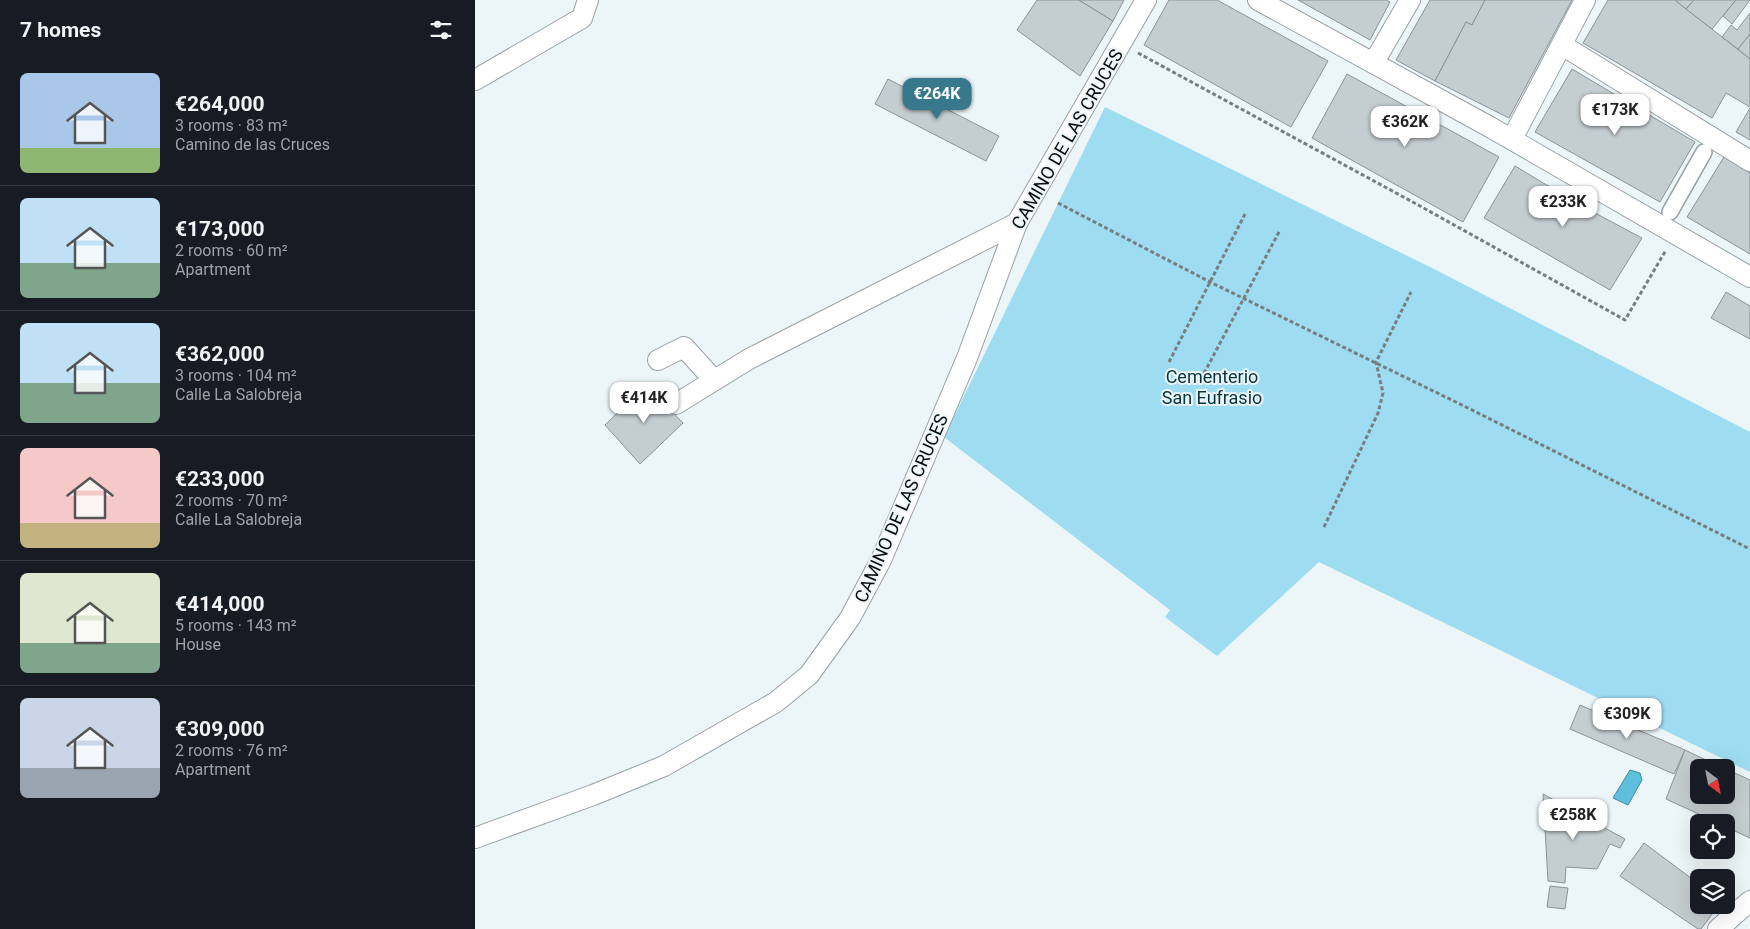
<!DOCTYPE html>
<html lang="en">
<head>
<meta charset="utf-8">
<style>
  body { margin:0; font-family:Roboto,sans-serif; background:#242831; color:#f1f3f6; height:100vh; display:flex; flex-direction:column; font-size:19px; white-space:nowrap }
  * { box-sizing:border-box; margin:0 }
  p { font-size:16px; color:#9ea1a6 }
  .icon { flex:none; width:28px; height:28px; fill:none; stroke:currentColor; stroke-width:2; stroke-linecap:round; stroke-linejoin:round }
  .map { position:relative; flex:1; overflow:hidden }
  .panel { display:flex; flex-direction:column; background:#171b24; width:475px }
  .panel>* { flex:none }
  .needle { width:32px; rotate:148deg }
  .fabs { position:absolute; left:1215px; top:759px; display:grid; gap:10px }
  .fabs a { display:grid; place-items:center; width:45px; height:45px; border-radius:8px; background:#171b24; box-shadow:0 5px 20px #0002; font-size:25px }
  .price { position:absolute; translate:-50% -42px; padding:0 11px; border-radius:10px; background:#fff; color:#222; font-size:16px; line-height:32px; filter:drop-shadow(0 1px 2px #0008) }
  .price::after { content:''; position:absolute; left:50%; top:30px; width:15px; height:11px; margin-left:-8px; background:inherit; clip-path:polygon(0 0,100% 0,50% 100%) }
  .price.current { background:#38788c; color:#fff }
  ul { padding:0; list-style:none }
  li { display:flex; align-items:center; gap:15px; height:125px; padding:0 20px }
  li+li { border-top:1px solid #363941 }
  li span { display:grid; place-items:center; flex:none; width:140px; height:100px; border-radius:8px; color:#555 }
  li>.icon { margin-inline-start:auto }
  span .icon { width:60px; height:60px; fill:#fffc; stroke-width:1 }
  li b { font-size:21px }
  h2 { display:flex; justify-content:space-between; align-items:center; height:60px; padding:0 20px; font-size:21px }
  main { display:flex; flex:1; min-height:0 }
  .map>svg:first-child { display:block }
  .green { fill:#9ddcf1 }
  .water { fill:#5ebfdd; stroke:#44899f }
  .building { fill:#c4cdd0; stroke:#8b9396 }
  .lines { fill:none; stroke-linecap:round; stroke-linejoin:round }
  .pedestrian-casing { stroke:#98a0a4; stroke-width:18 }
  .minor-casing { stroke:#98a0a4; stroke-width:22 }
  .path { stroke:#787e80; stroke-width:3; stroke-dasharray:4 2.5; stroke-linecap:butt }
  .pedestrian { stroke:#fff; stroke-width:15 }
  .minor { stroke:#fff; stroke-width:20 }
  .labels { text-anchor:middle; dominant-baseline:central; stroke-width:4; stroke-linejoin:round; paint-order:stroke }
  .street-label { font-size:18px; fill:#090c0d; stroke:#ecf5f8 }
  .park-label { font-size:18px; fill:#063441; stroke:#ecf5f8 }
</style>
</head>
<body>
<main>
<section class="panel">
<h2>7 homes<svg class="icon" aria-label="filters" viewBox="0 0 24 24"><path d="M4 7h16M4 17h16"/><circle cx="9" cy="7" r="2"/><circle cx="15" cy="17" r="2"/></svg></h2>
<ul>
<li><span style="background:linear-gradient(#a9c7e8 75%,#8fb573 0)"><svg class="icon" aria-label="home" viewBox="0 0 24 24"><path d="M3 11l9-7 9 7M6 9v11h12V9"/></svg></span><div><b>€264,000</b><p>3 rooms · 83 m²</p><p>Camino de las Cruces</p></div></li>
<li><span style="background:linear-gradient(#bfe0f5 65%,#7fa58c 0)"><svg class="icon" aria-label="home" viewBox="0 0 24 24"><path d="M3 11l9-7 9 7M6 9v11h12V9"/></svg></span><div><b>€173,000</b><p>2 rooms · 60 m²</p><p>Apartment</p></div></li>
<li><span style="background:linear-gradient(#bfe0f5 60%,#7fa58c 0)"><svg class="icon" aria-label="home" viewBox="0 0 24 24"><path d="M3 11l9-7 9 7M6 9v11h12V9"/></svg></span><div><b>€362,000</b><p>3 rooms · 104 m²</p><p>Calle La Salobreja</p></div></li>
<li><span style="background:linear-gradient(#f6c9c9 75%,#c2b280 0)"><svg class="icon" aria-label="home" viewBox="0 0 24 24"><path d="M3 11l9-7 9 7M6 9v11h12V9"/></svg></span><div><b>€233,000</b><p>2 rooms · 70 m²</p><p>Calle La Salobreja</p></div></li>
<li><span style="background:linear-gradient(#dfe7d0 70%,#7fa58c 0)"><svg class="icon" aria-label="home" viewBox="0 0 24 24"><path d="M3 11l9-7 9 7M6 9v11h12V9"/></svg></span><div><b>€414,000</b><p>5 rooms · 143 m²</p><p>House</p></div></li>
<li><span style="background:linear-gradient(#c9d6e8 70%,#9aa5b1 0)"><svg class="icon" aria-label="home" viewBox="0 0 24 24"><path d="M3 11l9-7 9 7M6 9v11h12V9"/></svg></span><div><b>€309,000</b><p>2 rooms · 76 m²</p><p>Apartment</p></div></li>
</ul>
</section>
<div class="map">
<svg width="1275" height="929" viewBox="0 0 1275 929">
  <rect width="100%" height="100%" fill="#ecf5f8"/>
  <path class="green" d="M 630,107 L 961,270 L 1275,432 L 1275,772 L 844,562 L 742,656 L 690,617 L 695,610 L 469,437 Z"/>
  <path class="water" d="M 1155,770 L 1165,773 L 1167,780 L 1153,805 L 1138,798 Z"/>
  <g class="building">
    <path d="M 562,0 L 604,0 L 638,21 L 605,76 L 542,30 Z"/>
    <path d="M 604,0 L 649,0 L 638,21 Z"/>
    <path d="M 694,0 L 742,0 L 853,61 L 816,127 L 669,45 Z"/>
    <path d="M 823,0 L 911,0 L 915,2 L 895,40 Z"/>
    <path d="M 955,0 L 1010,0 L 997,25 L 991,22 L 960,81 L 921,60 Z"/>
    <path d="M 1010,0 L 1097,0 L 1034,118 L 960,81 L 991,22 L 997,25 Z"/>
    <path d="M 1133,0 L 1200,0 L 1275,59 L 1275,107 L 1251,93 L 1237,118 L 1108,43 Z"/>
    <path d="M 1200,0 L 1219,0 L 1211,9 Z"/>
    <path d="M 1219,0 L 1261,0 L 1237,29 L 1211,9 Z"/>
    <path d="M 1261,0 L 1275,0 L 1257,24 L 1248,16 Z"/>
    <path d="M 1275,13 L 1275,34 L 1263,49 L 1247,37 L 1256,25 L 1262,30 Z"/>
    <path d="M 1275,34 L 1275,59 L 1263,49 Z"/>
    <path d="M 1097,69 L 1220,142 L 1185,202 L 1060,132 Z"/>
    <path d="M 872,74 L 1024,157 L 988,222 L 837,138 Z"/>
    <path d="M 413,79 L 524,136 L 511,161 L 400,104 Z"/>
    <path d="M 1275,108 L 1275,140 L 1261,132 Z"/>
    <path d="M 1249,157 L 1275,173 L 1275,254 L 1212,217 Z"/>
    <path d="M 1040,166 L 1105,205 L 1167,238 L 1135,290 L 1009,218 Z"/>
    <path d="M 1251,292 L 1275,306 L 1275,339 L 1236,318 Z"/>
    <path d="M 171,385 L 208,423 L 165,464 L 130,425 Z"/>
    <path d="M 1105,705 L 1210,750 L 1199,774 L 1095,729 Z"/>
    <path d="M 1210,750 L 1248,768 L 1224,768 L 1224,795 L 1251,795 L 1251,769 L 1275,780 L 1275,838 L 1251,827 L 1251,822 L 1241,822 L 1191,799 Z"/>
    <path d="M 1068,794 L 1150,839 L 1145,848 L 1135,844 L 1122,869 L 1091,867 L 1090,883 L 1073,881 Z"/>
    <path d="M 1169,843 L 1224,884 L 1224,905 L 1244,905 L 1226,929 L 1223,929 L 1145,876 Z"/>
    <path d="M 1075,886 L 1093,888 L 1090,909 L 1072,907 Z"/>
  </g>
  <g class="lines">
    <g class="pedestrian-casing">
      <path id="pedestrian" d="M 1195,212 L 1229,152"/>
    </g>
    <g class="minor-casing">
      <g id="minor">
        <path d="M 783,0 L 1015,127 L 1275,277"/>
        <path d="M 1087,45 L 1275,161"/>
        <path d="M 899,62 L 935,0"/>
        <path d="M 0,80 L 107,18 L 113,0"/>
        <path d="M 1037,139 L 1110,0"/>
        <path d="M 183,360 L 209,347 L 239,380"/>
        <path d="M 201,404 L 274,359 L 542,223"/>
        <path d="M 0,838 L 118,795 L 189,766 L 301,702 L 334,675 L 375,618 L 406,560 L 492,358 L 542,223 L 671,0"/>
        <path d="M 1243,929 L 1275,901"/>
      </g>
    </g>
    <g class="path">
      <path d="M 663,53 L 945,206 L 1150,320 L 1191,250"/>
      <path d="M 583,203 L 735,282 L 989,406 L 1275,549"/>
      <path d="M 694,362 L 770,214"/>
      <path d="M 726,379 L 805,230"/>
      <path d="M 849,527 L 903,413 L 908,393 L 901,362 L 936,292"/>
    </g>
    <use href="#pedestrian" class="pedestrian"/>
    <use href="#minor" class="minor"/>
  </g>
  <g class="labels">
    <g class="street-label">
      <text transform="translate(592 139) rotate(-60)">CAMINO DE LAS CRUCES</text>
      <text transform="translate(426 508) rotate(-66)">CAMINO DE LAS CRUCES</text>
    </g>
    <g class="park-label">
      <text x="737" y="376">Cementerio<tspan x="737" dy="21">San Eufrasio</tspan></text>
    </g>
  </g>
</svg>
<div class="fabs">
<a><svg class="needle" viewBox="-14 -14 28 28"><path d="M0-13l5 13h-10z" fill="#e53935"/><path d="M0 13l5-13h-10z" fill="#9ea1a6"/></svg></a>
<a><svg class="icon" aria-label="locate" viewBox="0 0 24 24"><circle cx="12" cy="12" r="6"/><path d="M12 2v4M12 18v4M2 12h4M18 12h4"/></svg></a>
<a><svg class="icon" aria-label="layers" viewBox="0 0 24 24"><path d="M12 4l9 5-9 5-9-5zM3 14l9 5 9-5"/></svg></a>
</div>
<b class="price current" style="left:462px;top:120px">€264K</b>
<b class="price" style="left:1140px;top:136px">€173K</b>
<b class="price" style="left:930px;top:148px">€362K</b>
<b class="price" style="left:1088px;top:228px">€233K</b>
<b class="price" style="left:169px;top:424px">€414K</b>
<b class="price" style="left:1152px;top:740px">€309K</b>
<b class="price" style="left:1098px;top:841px">€258K</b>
</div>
</main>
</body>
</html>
